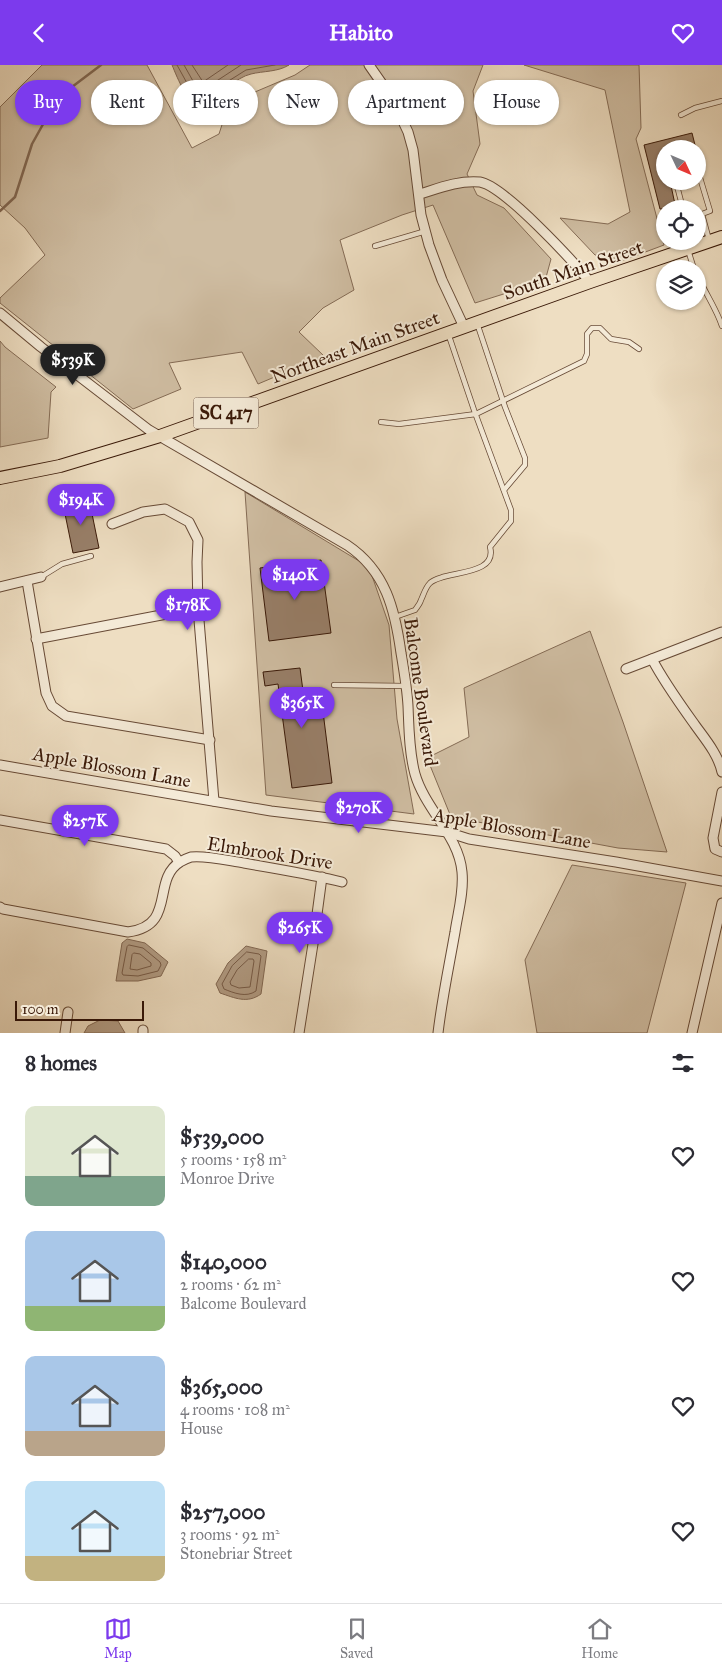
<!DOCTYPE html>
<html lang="en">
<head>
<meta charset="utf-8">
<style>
  body { margin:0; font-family:"IM FELL Great Primer",serif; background:#f2f2f3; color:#2b2b33; height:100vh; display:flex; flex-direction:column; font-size:19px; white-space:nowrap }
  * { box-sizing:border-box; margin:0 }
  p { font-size:16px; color:#7c7c81 }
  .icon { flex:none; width:28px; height:28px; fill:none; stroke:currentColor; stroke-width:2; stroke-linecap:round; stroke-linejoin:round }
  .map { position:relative; height:968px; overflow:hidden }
  .side { display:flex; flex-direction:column; background:#fff; flex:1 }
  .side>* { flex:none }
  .guide { position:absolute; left:15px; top:15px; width:692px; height:45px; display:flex; gap:10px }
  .needle { width:32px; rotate:134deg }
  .tools { position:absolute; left:656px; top:75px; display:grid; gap:10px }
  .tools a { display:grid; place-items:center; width:50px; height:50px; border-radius:50%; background:#fff; box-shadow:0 1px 4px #0004; font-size:25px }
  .scale { position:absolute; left:15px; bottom:12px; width:129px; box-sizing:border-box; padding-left:5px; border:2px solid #3a1908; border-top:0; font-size:14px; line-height:18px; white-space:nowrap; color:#3a1908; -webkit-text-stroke:4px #f4ead7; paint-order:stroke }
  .price { position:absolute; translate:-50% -42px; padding:0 11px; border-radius:18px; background:#7c3aed; color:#fff; font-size:16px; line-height:32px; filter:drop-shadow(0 1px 2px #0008) }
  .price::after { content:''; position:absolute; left:50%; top:30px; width:15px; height:11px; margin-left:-8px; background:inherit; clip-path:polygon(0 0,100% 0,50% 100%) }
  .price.current { background:#222; color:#fff }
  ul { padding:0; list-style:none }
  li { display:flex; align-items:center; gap:15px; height:125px; padding:0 25px }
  li span { display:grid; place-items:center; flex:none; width:140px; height:100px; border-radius:10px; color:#555 }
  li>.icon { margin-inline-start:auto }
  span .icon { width:60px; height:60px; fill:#fffc; stroke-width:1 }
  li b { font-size:21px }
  h2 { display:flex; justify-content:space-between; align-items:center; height:60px; padding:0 25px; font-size:21px }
  .pill { padding:0 18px; border-radius:22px; background:#fff; box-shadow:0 1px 4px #0004; font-size:18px; line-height:45px }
  .pill.current { background:#7c3aed; color:#fff }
  header { display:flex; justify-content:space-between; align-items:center; height:65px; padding:0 25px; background:#7c3aed; color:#fff; font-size:22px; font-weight:800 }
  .tabs { display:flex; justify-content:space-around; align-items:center; height:70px; border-top:1px solid #e1e1e2; background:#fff; font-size:14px; color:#7c7c81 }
  .tabs a { display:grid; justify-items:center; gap:2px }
  .tabs .current { color:#7c3aed }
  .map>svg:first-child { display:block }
  .green { fill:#cfbda2; stroke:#846b55 }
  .water { fill:#b19b83; stroke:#816752 }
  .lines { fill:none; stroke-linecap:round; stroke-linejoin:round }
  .shore { stroke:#765a46; stroke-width:1 }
  .stream { stroke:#816752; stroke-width:2.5 }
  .building { fill:#987f69; stroke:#3a1908 }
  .service-casing { stroke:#674a36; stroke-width:6 }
  .minor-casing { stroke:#674a36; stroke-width:11 }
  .primary-casing { stroke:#3a1908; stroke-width:14 }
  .service { stroke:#f4ead7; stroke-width:4.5 }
  .minor { stroke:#f4ead7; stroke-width:9 }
  .primary { stroke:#eedec2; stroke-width:12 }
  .labels { text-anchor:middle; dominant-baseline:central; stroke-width:4; stroke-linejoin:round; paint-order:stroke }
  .shield { fill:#f4ead7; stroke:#725846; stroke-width:1 }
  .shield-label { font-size:18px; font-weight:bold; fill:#3a1908 }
  .street-label { font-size:19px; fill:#3a1908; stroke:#f4ead7 }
</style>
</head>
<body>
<header><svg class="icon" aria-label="back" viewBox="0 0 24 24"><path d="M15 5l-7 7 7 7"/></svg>Habito<svg class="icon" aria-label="heart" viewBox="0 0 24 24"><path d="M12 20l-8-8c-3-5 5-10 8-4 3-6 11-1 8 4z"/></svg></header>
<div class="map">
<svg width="722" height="968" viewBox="0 0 722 968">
  <rect width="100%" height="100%" fill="#eedec2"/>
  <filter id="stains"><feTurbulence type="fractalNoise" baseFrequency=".004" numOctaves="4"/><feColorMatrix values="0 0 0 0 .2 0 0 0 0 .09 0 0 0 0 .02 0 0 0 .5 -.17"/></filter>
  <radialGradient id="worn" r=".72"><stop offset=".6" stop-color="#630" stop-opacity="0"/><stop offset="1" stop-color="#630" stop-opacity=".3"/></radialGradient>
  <g class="green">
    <path d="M 42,0 L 147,0 L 192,83 L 219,69 L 229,38 L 295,10 L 310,0 L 483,0 L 473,26 L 480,79 L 467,109 L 477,130 L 504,143 L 551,194 L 545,216 L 475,238 L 433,140 L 402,150 L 340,175 L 354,225 L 323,243 L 299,267 L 324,291 L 258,319 L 242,287 L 169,298 L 181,324 L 133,344 L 0,238 L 0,233 L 45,190 L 25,163 L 0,140 L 0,42 Z"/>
    <path d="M 524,0 L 639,0 L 641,63 L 636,74 L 664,180 L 624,195 L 595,190 L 560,153 L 608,159 L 630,147 L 605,25 Z"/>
    <path d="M 0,276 L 5,282 L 56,322 L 51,327 L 48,373 L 0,382 Z"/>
    <path d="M 245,427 L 369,502 L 389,560 L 397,654 L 414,749 L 266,730 Z"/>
    <path d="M 590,566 L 623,657 L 667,787 L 618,783 L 451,752 L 427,693 L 469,672 L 464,623 Z"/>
    <path d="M 572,800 L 686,818 L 647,968 L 537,968 L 525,895 Z"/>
  </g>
  <g class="water">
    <path d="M 172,0 L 289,0 C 278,7 263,6 251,9 C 237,12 216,31 205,41 C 187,40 178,14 172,0 Z"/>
    <path d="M 127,874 L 145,878 L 168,897 L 161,911 L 138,916 L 116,916 L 122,878 Z"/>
    <path d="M 246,881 L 267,886 L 261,929 C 247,939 235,933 220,928 L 216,919 L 228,898 Z"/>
    <path d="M 100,955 L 118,956 L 125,968 L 84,968 L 88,961 Z"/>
  </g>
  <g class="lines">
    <g class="shore">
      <path d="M 177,0 L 193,29 L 202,36 L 219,22 L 246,5 L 275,0"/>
      <path d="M 184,0 L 198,25 L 202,28 L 215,17 L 241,0"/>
      <path d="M 192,0 L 203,17 L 228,0"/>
      <path d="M 129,880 L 143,883 L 160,897 L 161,900 L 158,906 L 138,911 L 123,910 L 122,908 L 127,882 Z"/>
      <path d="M 247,887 L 259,889 L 261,891 L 256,926 C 246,933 234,928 224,924 L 222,919 L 232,901 Z"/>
      <path d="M 134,888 L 140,889 L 151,898 L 151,901 L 137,905 L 130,904 L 132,890 Z"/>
      <path d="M 249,894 L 253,894 L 254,896 L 250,922 L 239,923 L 231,920 L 230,917 L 237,905 Z"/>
    </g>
    <path class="stream" d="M 0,146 L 15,132 L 32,79 L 51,45 L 64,28 L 101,0"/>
  </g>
  <g class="building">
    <path d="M 692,68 L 696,84 L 665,84 L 665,116 L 670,116 L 676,144 L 660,144 L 644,80 Z"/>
    <path d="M 89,434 L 99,483 L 73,488 L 63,439 Z"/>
    <path d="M 321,495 L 331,568 L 269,576 L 260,503 Z"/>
    <path d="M 300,603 L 303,626 L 320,623 L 332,718 L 292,723 L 278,619 L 265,621 L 263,607 Z"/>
  </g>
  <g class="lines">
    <g class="service-casing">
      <g id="service">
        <path d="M 681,50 L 695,43 L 722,36"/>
        <path d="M 698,106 L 710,146 L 702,149 L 709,175"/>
        <path d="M 677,116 L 676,117 L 683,144"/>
        <path d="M 375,181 L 426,166"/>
        <path d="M 688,185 L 694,204"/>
        <path d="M 698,211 C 705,228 716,243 722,261"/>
        <path d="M 477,258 L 505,342 L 525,393 L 525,400 L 504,425"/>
        <path d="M 381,357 L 399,359 L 476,349 L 584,296 L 587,289 L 587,269 L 592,263 L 600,263 L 611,274 L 629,277 L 639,284"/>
        <path d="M 41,512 L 62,499 L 91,491"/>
        <path d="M 395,552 L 415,545 C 417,542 420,539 421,535 C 424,529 425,523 430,518 C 444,505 498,512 490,482 L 511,456 L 511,445 L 474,345 L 448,268"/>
        <path d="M 334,620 L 407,621"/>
      </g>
    </g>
    <g class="minor-casing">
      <g id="minor">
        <path d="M 369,0 L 392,33 L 408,67 L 413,85 L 421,150 L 429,180 L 442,215 L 464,262"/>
        <path d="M 420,129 C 439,123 459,115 480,117 C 504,121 573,196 590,217"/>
        <path d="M 0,248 L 41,282 L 149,365 L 347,480 C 386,506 395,545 401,588 C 404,606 407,623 408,641 C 409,663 409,687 415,709 C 425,744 459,771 462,807 C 464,827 458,847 455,867 C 449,901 442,934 438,968"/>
        <path d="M 112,459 L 143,447 L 165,444 L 189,457 L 198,475 L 197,497 L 198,543 L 214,736"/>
        <path d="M 27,516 L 46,628 L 52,641 L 66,651 L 210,675"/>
        <path d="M 0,522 L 41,512"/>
        <path d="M 36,574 L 198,543"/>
        <path d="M 652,594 C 664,617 680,639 695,660 C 705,674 718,689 722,707"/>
        <path d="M 626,604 L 722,567"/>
        <path d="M 0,700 L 271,746 L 447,767 L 469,774 L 616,797 L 722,816"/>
        <path d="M 722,727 L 713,773 L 715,784 L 722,787"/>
        <path d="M 0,755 L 166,784 L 175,791 L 179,797"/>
        <path d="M 0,842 L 3,844 L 128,867 C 177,861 151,815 180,797 C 183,795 188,793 191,792 C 205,790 230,796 244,798 C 276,804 309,809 342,817"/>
        <path d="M 65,968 L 68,947"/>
        <path d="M 143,968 L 143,965"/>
        <path d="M 299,968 L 313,879 L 322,812"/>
        <path d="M 692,968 L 722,838"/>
      </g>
    </g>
    <g class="primary-casing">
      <path id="primary" d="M 0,413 L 60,401 L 160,371 L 590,217 L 722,172"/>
    </g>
    <use href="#service" class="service"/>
    <use href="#minor" class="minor"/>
    <use href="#primary" class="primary"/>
  </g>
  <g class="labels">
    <rect class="shield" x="193.5" y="332.5" width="65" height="31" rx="4"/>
    <g class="shield-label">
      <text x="226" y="348">SC 417</text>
    </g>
    <g class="street-label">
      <text transform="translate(573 205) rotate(-19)">South Main Street</text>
      <text transform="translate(355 282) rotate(-20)">Northeast Main Street</text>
      <text transform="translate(421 627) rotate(82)">Balcome Boulevard</text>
      <text transform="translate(112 702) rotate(10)">Apple Blossom Lane</text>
      <text transform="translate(512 763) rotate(10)">Apple Blossom Lane</text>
      <text transform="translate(270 788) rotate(9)">Elmbrook Drive</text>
    </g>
  </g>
  <rect width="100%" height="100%" filter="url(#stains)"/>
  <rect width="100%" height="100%" fill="url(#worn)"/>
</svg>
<div class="tools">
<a><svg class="needle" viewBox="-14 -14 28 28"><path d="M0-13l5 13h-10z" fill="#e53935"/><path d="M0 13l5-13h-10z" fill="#7c7c81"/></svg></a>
<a><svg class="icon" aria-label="locate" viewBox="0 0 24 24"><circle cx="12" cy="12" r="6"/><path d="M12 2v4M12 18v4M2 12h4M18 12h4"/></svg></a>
<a><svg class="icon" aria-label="layers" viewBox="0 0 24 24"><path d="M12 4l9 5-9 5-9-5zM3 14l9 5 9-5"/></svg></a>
</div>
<div class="scale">100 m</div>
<b class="price current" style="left:73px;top:321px">$539K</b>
<b class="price" style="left:81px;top:461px">$194K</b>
<b class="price" style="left:295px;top:536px">$140K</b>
<b class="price" style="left:188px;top:566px">$178K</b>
<b class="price" style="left:302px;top:664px">$365K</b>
<b class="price" style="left:359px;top:769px">$270K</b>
<b class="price" style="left:85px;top:782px">$257K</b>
<b class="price" style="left:300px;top:889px">$265K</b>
<div class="guide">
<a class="pill current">Buy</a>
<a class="pill">Rent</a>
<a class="pill">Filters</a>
<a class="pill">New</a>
<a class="pill">Apartment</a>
<a class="pill">House</a>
</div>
</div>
<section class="side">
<h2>8 homes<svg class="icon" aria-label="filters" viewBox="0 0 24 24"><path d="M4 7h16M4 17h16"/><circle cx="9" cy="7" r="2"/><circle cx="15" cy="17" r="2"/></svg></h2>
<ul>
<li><span style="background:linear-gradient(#dfe7d0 70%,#7fa58c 0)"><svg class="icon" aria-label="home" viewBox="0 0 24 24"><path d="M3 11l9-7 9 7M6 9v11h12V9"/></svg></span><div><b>$539,000</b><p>5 rooms · 158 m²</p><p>Monroe Drive</p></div><svg class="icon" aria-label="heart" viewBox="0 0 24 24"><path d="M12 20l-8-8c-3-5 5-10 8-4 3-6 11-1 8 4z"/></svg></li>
<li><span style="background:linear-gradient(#a9c7e8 75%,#8fb573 0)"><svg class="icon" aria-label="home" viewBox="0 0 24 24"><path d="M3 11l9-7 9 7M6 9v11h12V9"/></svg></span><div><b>$140,000</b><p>2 rooms · 62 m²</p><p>Balcome Boulevard</p></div><svg class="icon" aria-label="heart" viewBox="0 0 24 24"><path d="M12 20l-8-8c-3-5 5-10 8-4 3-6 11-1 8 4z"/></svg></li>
<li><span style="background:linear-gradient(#a9c7e8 75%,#b9a48a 0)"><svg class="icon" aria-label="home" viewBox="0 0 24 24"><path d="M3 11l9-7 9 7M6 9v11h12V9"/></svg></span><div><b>$365,000</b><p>4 rooms · 108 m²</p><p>House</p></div><svg class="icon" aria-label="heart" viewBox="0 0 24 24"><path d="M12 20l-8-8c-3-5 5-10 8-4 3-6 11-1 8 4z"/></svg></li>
<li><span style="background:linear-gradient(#bfe0f5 75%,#c2b280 0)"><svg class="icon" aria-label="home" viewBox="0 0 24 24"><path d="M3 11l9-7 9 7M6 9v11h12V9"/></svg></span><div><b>$257,000</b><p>3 rooms · 92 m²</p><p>Stonebriar Street</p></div><svg class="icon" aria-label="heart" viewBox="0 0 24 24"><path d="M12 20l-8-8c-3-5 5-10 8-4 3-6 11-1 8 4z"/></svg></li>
</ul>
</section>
<nav class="tabs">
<a class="current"><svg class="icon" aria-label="map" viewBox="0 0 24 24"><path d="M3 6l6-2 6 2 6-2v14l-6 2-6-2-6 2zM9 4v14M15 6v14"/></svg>Map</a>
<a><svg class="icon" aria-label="saved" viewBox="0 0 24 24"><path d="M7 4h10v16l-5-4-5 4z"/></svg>Saved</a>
<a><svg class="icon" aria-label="home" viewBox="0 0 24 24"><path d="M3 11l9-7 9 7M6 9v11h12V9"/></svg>Home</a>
</nav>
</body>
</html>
